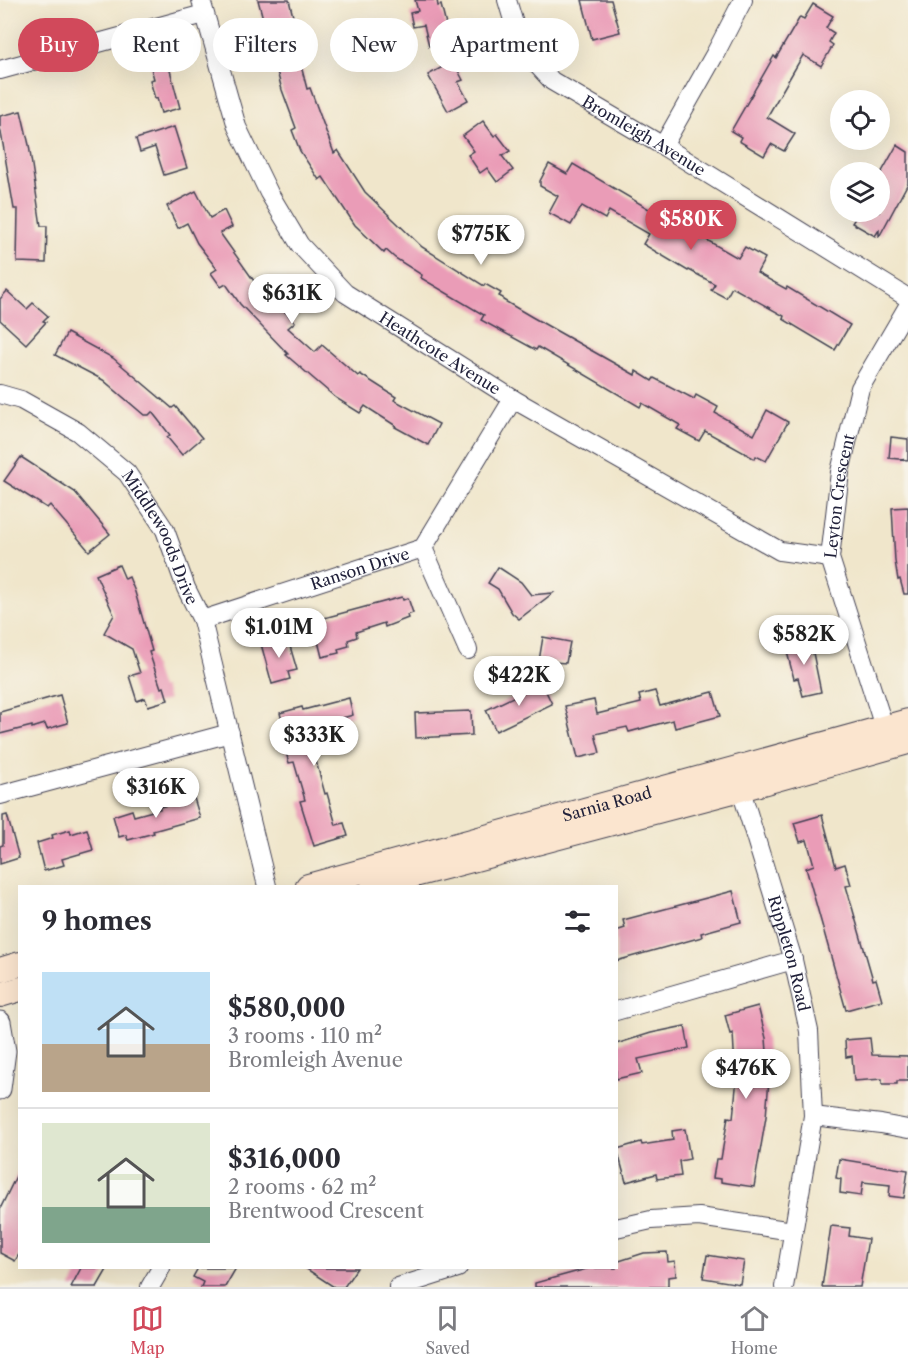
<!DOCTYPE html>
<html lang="en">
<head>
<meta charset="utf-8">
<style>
  body { margin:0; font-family:"Libre Caslon Text",serif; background:#f2f2f3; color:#2b2b33; height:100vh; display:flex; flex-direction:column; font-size:22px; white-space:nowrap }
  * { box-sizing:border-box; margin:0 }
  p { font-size:20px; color:#7c7c81 }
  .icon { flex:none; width:33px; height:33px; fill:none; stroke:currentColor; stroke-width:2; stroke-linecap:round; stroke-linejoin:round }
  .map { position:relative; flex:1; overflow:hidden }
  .drawer { position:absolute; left:18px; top:885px; width:600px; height:384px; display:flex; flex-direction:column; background:#fff; border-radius:0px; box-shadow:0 6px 24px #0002 }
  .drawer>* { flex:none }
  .top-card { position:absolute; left:18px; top:18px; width:600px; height:54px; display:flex; gap:12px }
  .tools { position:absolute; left:830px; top:90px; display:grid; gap:12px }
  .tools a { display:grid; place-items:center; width:60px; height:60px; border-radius:50%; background:#fff; box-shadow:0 6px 24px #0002; font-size:30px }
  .price { position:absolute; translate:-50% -51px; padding:0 14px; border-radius:21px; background:#fff; color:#222; font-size:20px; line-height:39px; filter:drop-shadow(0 2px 3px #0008) }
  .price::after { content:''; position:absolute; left:50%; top:36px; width:18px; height:14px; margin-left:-9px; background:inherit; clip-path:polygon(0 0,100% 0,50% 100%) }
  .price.active { background:#d1495b; color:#fff }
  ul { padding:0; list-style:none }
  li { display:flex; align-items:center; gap:18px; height:150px; padding:0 24px }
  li+li { border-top:2px solid #e1e1e2 }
  li span { display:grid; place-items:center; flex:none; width:168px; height:120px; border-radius:0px; color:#555 }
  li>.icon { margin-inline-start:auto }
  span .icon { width:72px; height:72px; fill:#fffc; stroke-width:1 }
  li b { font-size:26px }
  h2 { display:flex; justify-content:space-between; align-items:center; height:72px; padding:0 24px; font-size:26px }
  .chip { padding:0 21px; border-radius:27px; background:#fff; box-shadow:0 6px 24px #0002; font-size:21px; line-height:54px }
  .chip.active { background:#d1495b; color:#fff }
  .tabs { display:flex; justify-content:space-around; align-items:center; height:84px; border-top:2px solid #e1e1e2; background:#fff; font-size:16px; color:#7c7c81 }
  .tabs a { display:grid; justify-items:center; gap:3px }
  .tabs .active { color:#d1495b }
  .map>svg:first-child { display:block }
  .building { fill:#ea9cb7 }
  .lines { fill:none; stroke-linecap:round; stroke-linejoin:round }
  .minor-casing { stroke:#413f51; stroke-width:20 }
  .tertiary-casing { stroke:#413f51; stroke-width:23 }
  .secondary-casing { stroke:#413f51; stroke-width:26 }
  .minor { stroke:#fff; stroke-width:18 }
  .tertiary { stroke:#fff; stroke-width:21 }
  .secondary { stroke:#fbe5cf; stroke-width:24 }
  .labels { text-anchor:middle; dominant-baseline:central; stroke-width:4.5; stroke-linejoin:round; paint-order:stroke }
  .street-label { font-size:16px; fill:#22223b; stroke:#f7f3e8 }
</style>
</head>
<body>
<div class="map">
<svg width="908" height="1287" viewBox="0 0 908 1287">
  <rect width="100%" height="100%" fill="#f7f3e8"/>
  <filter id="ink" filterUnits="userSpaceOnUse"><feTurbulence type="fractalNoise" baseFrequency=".0167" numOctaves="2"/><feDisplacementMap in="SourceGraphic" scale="12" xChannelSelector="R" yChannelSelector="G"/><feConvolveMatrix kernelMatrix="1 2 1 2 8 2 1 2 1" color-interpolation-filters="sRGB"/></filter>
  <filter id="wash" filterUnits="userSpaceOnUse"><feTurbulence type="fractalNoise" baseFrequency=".008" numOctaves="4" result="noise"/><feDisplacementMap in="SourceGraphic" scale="24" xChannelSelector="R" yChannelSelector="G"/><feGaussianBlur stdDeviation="1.35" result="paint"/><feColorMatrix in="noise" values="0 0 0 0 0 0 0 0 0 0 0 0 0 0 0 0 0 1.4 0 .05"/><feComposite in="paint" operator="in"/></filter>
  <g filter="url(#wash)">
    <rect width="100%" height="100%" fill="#f0e6cb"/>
    <g id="blocks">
      <g class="building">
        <path d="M 258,0 L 289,0 L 302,53 L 298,54 L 307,89 L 310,88 L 334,153 L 338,150 L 365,192 L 422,247 L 484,286 L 485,284 L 501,293 L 499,296 L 503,298 L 503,300 L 532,317 L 635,375 L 636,371 L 652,381 L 654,378 L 694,399 L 696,395 L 718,407 L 715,413 L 754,435 L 767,410 L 788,422 L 766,461 L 756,456 L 755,459 L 705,431 L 699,441 L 677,429 L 680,425 L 642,403 L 640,407 L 538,347 L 536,350 L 481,320 L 484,315 L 421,278 L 422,275 L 395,258 L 386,250 L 384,253 L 355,225 L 323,177 L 319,180 L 300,151 L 292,130 L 296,128 L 282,90 Z"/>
        <path d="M 415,0 L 437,0 L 438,6 L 441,5 L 450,41 L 429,46 L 424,25 L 413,27 L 410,13 L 418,11 Z"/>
        <path d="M 582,0 L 611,0 L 620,32 L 592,39 Z"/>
        <path d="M 813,4 L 833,16 L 826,28 L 834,33 L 829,42 L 833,45 L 821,66 L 803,55 L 767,117 L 795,134 L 784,151 L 771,144 L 764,156 L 739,141 L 741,137 L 731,131 L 774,56 L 776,58 L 800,17 L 804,19 Z"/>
        <path d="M 167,59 L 180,108 L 161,113 L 157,98 L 155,99 L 150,80 L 154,79 L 150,64 Z"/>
        <path d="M 453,61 L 463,80 L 458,82 L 468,100 L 448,111 L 428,75 Z"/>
        <path d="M 21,111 L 29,145 L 41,226 L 47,226 L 46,263 L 17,262 L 18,209 L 14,209 L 0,127 L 0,116 Z"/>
        <path d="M 483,121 L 494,136 L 497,134 L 510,151 L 502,156 L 513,170 L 497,182 L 487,168 L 480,173 L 468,155 L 474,151 L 463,136 Z"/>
        <path d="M 174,127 L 187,168 L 164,175 L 155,147 L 140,152 L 136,139 Z"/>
        <path d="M 897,145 L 908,152 L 908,183 L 879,237 L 879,230 L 875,236 L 852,223 L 859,212 L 879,212 L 879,177 Z"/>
        <path d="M 549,164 L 567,174 L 573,164 L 659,215 L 664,207 L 687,220 L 684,227 L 738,258 L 745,247 L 765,258 L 757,273 L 786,289 L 787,287 L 850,325 L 835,350 L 783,319 L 784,316 L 732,287 L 726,298 L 711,290 L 715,284 L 689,270 L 688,271 L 643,244 L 649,234 L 609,211 L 605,219 L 582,206 L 571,225 L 549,213 L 558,196 L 540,186 L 540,181 Z"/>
        <path d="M 196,191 L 210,218 L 224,210 L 232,227 L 220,233 L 259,288 L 261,287 L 295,322 L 288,328 L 315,352 L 322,345 L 358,376 L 360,374 L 396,397 L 394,400 L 439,424 L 428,445 L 395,427 L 396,426 L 365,406 L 360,413 L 336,398 L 286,355 L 288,354 L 240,304 L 226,284 L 221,287 L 211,273 L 217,269 L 197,243 L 187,223 L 178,228 L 167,206 Z"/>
        <path d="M 7,291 L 27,309 L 33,303 L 48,316 L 43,321 L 46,322 L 26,344 L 0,320 L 0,299 Z"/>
        <path d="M 67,333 L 113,358 L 172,408 L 175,406 L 202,438 L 182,455 L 167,437 L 170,435 L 152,412 L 149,415 L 144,415 L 103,380 L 55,355 Z"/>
        <path d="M 891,437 L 908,439 L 908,460 L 889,458 Z"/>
        <path d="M 21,457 L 75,492 L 110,534 L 89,551 L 50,505 L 47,508 L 4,481 Z"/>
        <path d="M 908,507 L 908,594 L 904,594 L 900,579 L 898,580 L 895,561 L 892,508 Z"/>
        <path d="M 119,565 L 125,579 L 129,577 L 135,592 L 152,651 L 149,652 L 161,688 L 164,687 L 168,700 L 148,706 L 145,698 L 137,701 L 129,676 L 140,673 L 132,649 L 104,633 L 114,615 L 96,575 Z"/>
        <path d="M 498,567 L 521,582 L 531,595 L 553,593 L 519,619 L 512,613 L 498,589 L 488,583 Z"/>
        <path d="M 402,597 L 403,600 L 408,598 L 413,613 L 407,615 L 408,618 L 385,627 L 384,623 L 356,632 L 357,637 L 348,640 L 349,646 L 338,649 L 339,653 L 322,657 L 313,621 Z"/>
        <path d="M 287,636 L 297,670 L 288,672 L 290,679 L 272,684 L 261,644 Z"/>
        <path d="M 543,637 L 570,642 L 566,663 L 539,661 Z"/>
        <path d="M 810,638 L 821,692 L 803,696 L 798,678 L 794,679 L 785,644 Z"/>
        <path d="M 542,683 L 552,704 L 496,731 L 486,710 Z"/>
        <path d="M 655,691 L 660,706 L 713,692 L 720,716 L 675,728 L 673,720 L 629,732 L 627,727 L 595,734 L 600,753 L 578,758 L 565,706 L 594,700 L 597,714 L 641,703 L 639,695 Z"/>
        <path d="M 60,695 L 68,723 L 47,729 L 45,724 L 32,728 L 32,726 L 0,734 L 0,712 Z"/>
        <path d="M 349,698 L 353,715 L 307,728 L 325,794 L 327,793 L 336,825 L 344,823 L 348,836 L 314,846 L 300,801 L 305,800 L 294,762 L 289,763 L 284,745 L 288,744 L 280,713 L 302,707 L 303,710 Z"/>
        <path d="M 471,711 L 472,735 L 416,738 L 415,713 Z"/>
        <path d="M 194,798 L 200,818 L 153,831 L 154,833 L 128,840 L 126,835 L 119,837 L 113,816 L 132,810 L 134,816 L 160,809 L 160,807 Z"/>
        <path d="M 7,815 L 19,858 L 0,864 L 0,846 L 3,845 L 3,816 Z"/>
        <path d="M 822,815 L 836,867 L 845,864 L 851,885 L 846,886 L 873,980 L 876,979 L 882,1000 L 846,1010 L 806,868 L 814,865 L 807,840 L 800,842 L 794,823 Z"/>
        <path d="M 87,829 L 93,850 L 62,859 L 64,865 L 44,871 L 37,843 L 53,838 L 52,835 L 70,830 L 71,834 Z"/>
        <path d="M 733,891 L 741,922 L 701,933 L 702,937 L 616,961 L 616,931 L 625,928 L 623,920 Z"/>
        <path d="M 758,1006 L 766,1038 L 769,1079 L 766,1117 L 754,1187 L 721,1182 L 721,1179 L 713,1178 L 716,1159 L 721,1159 L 728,1117 L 733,1118 L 736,1088 L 733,1033 L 730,1034 L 725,1015 Z"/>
        <path d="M 685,1026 L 689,1048 L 638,1059 L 642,1073 L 616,1079 L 616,1044 L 651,1033 Z"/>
        <path d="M 870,1038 L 872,1055 L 908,1056 L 908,1081 L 897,1081 L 897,1084 L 882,1084 L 882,1079 L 854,1081 L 852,1056 L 846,1057 L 845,1040 Z"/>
        <path d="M 685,1129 L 690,1159 L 679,1161 L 681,1176 L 657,1179 L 656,1174 L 626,1182 L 617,1149 L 641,1142 L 642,1145 L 673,1140 L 672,1131 Z"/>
        <path d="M 839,1159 L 908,1170 L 904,1198 L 889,1196 L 890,1185 L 863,1182 L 861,1196 L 840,1193 L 841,1179 L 836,1178 Z"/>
        <path d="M 20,1168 L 20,1253 L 15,1261 L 0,1253 L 0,1209 Z"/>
        <path d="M 831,1226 L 850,1228 L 849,1236 L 868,1239 L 860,1287 L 822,1287 Z"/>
        <path d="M 667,1252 L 668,1262 L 675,1261 L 676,1276 L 668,1277 L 668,1287 L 535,1287 L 535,1283 L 590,1268 L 616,1268 L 616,1262 L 644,1253 Z"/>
        <path d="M 707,1255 L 744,1261 L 740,1284 L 703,1278 Z"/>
        <path d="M 81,1268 L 108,1268 L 97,1287 L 71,1287 Z"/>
        <path d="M 198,1268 L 236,1268 L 225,1287 L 201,1287 L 203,1282 L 193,1277 Z"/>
        <path d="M 305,1268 L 357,1268 L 344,1287 L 334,1287 Z"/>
      </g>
    </g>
  </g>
  <g filter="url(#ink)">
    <use href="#blocks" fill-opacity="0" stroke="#413f51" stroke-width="1.5"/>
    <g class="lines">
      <g class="minor-casing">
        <g id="minor">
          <path id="s1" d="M 201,0 L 237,127 L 269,193 L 300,245 L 345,293 L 513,399 L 780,551 L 830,558"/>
          <path id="s2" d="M 507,0 L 515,27 L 532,59 L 552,81 L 663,146 L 908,298"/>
          <path d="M 0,70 L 204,14"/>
          <path d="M 663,146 L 715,54 L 743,0"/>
          <path id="s3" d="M 0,394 L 21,400 L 78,432 L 127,473 L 165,530 L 186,588 L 202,620 L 267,886"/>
          <path d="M 423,548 L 468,650"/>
          <path id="s4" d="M 202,620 L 423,548 L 513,399"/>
          <path id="s5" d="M 884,727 L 830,558 L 840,472 L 860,388 L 908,306"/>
          <path id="s6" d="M 737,777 L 793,960 L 809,1031 L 813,1116 L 784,1287"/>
          <path d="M 0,795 L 230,733"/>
          <path d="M 616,1011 L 793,960"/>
          <path d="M 813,1116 L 881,1124 L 908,1129"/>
          <path d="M 616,1228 L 651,1220 L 699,1217 L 793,1231"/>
          <path d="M 150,1287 L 161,1268"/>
          <path d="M 398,1287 L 458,1268"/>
        </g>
      </g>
      <g class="tertiary-casing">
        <path id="tertiary" d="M 0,1022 L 5,1051 L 0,1089"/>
      </g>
      <g class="secondary-casing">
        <g id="secondary">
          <path id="s7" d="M 308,886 L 908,721"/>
          <path d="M 373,886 L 741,789 L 908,742"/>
          <path d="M 0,970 L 20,964"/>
          <path d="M 0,995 L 20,989"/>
        </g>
      </g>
      <use href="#minor" class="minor"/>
      <use href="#tertiary" class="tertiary"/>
      <use href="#secondary" class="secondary"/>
    </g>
  </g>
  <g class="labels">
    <g class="street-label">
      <text stroke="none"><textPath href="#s2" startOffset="201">Bromleigh Avenue</textPath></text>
      <text stroke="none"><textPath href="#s1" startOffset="444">Heathcote Avenue</textPath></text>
      <text stroke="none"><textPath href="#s5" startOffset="240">Leyton Crescent</textPath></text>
      <text stroke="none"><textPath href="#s3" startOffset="224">Middlewoods Drive</textPath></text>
      <text stroke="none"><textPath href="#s4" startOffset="166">Ranson Drive</textPath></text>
      <text stroke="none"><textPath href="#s7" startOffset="310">Sarnia Road</textPath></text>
      <text stroke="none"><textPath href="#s6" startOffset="184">Rippleton Road</textPath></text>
    </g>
  </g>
</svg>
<div class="tools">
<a><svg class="icon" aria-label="locate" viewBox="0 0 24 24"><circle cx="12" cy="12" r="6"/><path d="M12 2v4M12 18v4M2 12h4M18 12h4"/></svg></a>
<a><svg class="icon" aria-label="layers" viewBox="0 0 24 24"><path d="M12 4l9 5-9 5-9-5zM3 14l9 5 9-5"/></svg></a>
</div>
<b class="price active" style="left:691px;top:251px">$580K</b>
<b class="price" style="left:481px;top:266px">$775K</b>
<b class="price" style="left:292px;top:325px">$631K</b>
<b class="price" style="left:279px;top:659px">$1.01M</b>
<b class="price" style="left:804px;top:666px">$582K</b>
<b class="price" style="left:519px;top:707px">$422K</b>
<b class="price" style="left:314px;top:767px">$333K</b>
<b class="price" style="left:156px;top:819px">$316K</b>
<b class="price" style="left:746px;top:1100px">$476K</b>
<div class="top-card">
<a class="chip active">Buy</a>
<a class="chip">Rent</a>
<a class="chip">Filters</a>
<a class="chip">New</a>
<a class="chip">Apartment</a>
</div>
<section class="drawer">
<h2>9 homes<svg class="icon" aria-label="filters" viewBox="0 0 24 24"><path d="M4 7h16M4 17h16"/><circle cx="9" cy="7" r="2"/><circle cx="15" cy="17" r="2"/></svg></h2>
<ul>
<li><span style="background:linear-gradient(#bfe0f5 60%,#b9a48a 0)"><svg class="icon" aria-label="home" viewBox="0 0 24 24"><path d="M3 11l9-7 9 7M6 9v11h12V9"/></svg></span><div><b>$580,000</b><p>3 rooms · 110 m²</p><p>Bromleigh Avenue</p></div></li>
<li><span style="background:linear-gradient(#dfe7d0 70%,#7fa58c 0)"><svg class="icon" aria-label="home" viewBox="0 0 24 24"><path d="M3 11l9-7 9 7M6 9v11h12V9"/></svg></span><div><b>$316,000</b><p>2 rooms · 62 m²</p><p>Brentwood Crescent</p></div></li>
</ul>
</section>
</div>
<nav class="tabs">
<a class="active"><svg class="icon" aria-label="map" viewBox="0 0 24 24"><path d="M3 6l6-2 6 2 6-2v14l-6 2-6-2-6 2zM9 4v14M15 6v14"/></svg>Map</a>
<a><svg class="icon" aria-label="saved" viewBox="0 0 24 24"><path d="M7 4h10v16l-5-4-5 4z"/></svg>Saved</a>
<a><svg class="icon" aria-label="home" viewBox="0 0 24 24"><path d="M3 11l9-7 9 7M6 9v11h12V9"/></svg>Home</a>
</nav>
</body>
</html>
